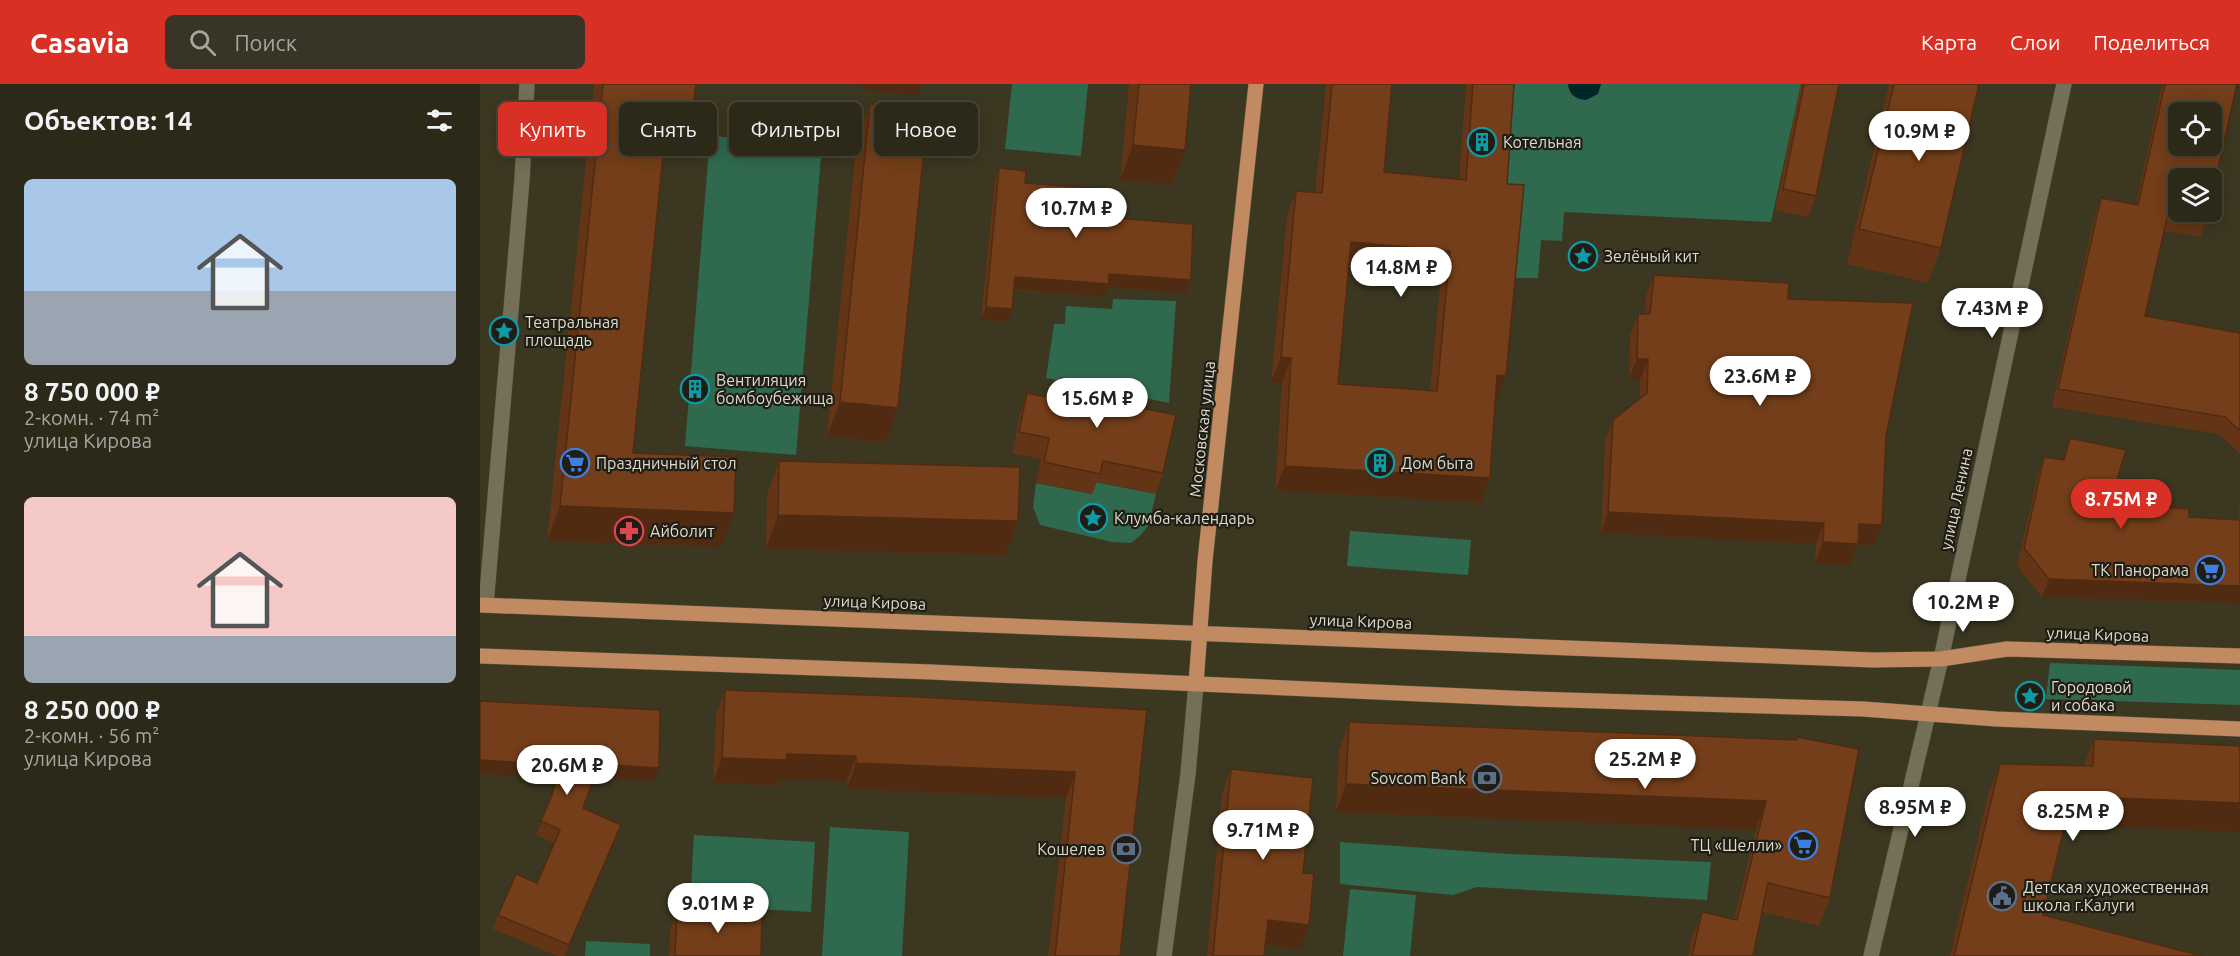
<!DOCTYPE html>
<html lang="ru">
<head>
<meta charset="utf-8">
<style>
  body { margin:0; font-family:Ubuntu,sans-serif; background:#383526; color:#f1f3f6; height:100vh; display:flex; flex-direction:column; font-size:22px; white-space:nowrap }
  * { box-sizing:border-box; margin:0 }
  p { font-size:20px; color:#a6a6a2 }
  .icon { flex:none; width:33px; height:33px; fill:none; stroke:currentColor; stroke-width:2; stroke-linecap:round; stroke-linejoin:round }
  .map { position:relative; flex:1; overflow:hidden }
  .details { display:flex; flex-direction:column; background:#2c2919; width:480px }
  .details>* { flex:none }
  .top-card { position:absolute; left:18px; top:18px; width:570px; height:54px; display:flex; gap:12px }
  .fabs { position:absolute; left:1688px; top:18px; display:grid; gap:12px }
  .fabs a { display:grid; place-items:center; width:54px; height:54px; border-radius:9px; background:#2c2919; box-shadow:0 3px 15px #0003,0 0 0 2px #484538; font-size:30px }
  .price { position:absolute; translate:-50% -51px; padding:0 14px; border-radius:21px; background:#fff; color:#222; font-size:20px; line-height:39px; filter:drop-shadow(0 2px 3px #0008) }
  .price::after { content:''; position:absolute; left:50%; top:36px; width:18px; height:14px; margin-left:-9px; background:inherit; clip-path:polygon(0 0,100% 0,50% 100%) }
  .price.active { background:#d93025; color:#fff }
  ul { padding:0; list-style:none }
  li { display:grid; align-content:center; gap:12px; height:318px; padding:0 24px }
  li span { display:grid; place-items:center; height:186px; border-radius:9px; color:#555 }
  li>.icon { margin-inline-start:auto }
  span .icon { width:108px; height:108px; fill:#fffc; stroke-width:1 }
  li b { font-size:26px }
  h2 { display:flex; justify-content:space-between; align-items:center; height:72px; padding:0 24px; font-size:26px }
  .pill { padding:0 21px; border-radius:9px; background:#2c2919; box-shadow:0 3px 15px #0003,0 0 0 2px #484538; font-size:21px; line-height:54px }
  .pill.active { background:#d93025; color:#fff }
  header { display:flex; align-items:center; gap:36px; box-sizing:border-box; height:84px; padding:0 30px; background:#d93025; color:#fff }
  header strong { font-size:28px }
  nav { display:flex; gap:33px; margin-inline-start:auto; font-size:21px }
  .search { width:420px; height:54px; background:#383526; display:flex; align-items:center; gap:15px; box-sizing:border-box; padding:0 21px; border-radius:9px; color:#a6a6a2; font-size:22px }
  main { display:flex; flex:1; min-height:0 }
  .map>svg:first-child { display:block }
  .green { fill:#2f6a4f }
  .water { fill:#002728 }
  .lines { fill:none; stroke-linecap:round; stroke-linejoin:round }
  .street-casing { stroke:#57533f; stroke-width:16 }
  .secondary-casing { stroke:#57533f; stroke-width:16 }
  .primary-casing { stroke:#57533f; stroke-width:16 }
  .street { stroke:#747057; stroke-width:15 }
  .secondary { stroke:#747057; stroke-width:15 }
  .primary { stroke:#c18a61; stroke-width:15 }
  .wall { fill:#633516; fill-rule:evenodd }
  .shaded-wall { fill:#502b12 }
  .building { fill:#733e19; stroke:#502b12; stroke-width:1.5; fill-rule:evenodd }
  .labels { text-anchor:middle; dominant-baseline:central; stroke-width:4.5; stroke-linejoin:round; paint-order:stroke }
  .poi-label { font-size:16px; fill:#dedcce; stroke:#201e14; text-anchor:start }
  .street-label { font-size:16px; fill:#dedcce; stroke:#201e14 }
</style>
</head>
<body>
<header>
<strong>Casavia</strong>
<div class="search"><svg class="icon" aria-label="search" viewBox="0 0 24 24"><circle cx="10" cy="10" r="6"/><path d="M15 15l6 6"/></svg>Поиск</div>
<nav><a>Карта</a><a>Слои</a><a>Поделиться</a></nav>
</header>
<main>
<section class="details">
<h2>Объектов: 14<svg class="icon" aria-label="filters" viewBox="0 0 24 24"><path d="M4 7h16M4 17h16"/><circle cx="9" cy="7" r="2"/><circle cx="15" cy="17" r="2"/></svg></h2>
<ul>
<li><span style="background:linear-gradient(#a9c7e8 60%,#9aa5b1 0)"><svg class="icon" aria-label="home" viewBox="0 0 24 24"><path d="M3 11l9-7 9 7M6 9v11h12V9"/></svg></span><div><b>8 750 000 ₽</b><p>2-комн. · 74 m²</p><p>улица Кирова</p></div></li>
<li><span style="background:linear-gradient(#f6c9c9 75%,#9aa5b1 0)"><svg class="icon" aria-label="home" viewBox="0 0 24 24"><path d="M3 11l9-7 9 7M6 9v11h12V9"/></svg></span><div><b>8 250 000 ₽</b><p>2-комн. · 56 m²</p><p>улица Кирова</p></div></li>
</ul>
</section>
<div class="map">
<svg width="1760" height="872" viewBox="0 0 1760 872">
  <rect width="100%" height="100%" fill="#3b3721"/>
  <g class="green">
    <path d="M 532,0 L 608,0 L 601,72 L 525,65 Z"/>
    <path d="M 1027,0 L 1321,0 L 1291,138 L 1084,128 L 1082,157 L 1061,156 L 1058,194 L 1028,194 L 1018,119 Z"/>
    <path d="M 230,52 L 342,60 L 316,371 L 205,362 Z"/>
    <path d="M 633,215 L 696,217 L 689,319 L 566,294 L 574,240 L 585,240 L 586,222 L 632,225 Z"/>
    <path d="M 615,398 L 676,410 L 668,442 L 660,452 L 651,459 L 632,458 L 560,441 L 553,423 L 556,399 L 612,410 Z"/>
    <path d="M 870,447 L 991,456 L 988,491 L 867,482 Z"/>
    <path d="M 1570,579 L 1760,586 L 1760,621 L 1566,615 Z"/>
    <path d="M 350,743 L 429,748 L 422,872 L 342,872 Z"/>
    <path d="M 214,751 L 335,758 L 331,828 L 210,821 Z"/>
    <path d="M 860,758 L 1029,770 L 1231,778 L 1227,816 L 997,803 L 973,811 L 860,800 Z"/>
    <path d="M 870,805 L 936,811 L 930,872 L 863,872 Z"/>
    <path d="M 106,857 L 170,860 L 170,872 L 105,872 Z"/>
  </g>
  <path class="water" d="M 1088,0 L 1121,0 L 1118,10 L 1106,16 C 1096,15 1089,11 1088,0 Z"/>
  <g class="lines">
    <g class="street-casing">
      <path id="street" d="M 6,521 L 42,96 L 47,0"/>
    </g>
    <g class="secondary-casing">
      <g id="secondary">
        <path d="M 684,872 L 708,690 L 716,600"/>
        <path d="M 1391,872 L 1461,575 L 1584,0"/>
      </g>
    </g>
    <g class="primary-casing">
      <g id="primary">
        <path d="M 0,521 L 1393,576 L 1461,575 L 1527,565 L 1760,572"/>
        <path d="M 0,572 L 451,588 L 1053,615 L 1383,625 L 1516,635 L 1760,645"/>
        <path d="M 716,600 L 725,477 L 776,0"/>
      </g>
    </g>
    <use href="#street" class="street"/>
    <use href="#secondary" class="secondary"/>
    <use href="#primary" class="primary"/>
  </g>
  <g class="wall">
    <path d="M 114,0 L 216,0 L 213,23 L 201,58 L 184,56 L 153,369 L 254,429 L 241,463 L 67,457 Z"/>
    <path d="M 649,0 L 711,0 L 705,66 L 692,101 L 640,96 Z"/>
    <path d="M 846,0 L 912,0 L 904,88 L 979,95 L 986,0 L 1034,0 L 1027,100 L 1017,317 L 1015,317 L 1010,394 L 1001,419 L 795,406 L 802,299 L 791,298 L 807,132 L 816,107 L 835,109 ZM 869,183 L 961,192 L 950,306 L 858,300 Z"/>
    <path d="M 1321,0 L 1359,0 L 1336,112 L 1328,133 L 1295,126 Z"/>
    <path d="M 1409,0 L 1499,0 L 1461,164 L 1448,199 L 1367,180 Z"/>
    <path d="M 1682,0 L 1757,0 L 1726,136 L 1720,153 L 1684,147 L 1665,232 L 1760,249 L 1760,370 L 1739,350 L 1572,323 L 1615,131 L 1621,114 L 1656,121 Z"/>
    <path d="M 390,20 L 418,324 L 406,358 L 347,352 L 377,54 Z"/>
    <path d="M 519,84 L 545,99 L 634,134 L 711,196 L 706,209 L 628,203 L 624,213 L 534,206 L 532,225 L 528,238 L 501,235 L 515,96 Z"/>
    <path d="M 1174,191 L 1308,215 L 1406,352 L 1394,462 L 1377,461 L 1370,481 L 1335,479 L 1336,460 L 1121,449 L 1125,357 L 1133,336 L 1160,315 L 1160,296 L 1149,295 L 1150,251 L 1158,230 L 1165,230 L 1166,212 Z"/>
    <path d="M 581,294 L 635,319 L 683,389 L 676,410 L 617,398 L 612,410 L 556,399 L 561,375 L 532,369 L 540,330 L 547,309 L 574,314 Z"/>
    <path d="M 1590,354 L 1628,425 L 1681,428 L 1683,423 L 1709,433 L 1759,435 L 1760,409 L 1760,519 L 1562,513 L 1537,482 L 1558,390 L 1564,373 L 1583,376 Z"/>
    <path d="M 299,377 L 538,437 L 526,471 L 286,465 L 287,411 Z"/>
    <path d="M 245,606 L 667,626 L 640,872 L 568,872 L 586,714 L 367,705 L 367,697 L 299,695 L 297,701 L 233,699 L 236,631 Z"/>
    <path d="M 0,617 L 174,697 L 114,694 L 103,724 L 136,754 L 85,872 L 77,872 L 13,845 L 18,831 L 57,799 L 74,759 L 56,751 L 70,718 L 76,694 L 0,690 Z"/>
    <path d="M 869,638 L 1316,656 L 1317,653 L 1350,814 L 1339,842 L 1282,828 L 1273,872 L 1208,872 L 1211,856 L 1222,828 L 1254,835 L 1276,746 L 856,728 L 859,666 Z"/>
    <path d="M 1614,655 L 1760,662 L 1585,741 L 1563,831 L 1722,872 L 1470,872 L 1509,708 L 1520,680 L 1604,681 Z"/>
    <path d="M 751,685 L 823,789 L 829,841 L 820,865 L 785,861 L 784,872 L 727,872 L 742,709 Z"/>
    <path d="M 197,826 L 281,872 L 189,872 L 190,847 Z"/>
  </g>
  <g class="shaded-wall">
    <path d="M 382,0 L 442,0 L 438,11 L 381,5 Z"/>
    <path d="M 188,21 L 213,23 L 201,58 L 175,55 Z"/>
    <path d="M 653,61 L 705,66 L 692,101 L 640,96 Z"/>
    <path d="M 871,158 L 970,167 L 961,192 L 862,182 Z"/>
    <path d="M 629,190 L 711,196 L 706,209 L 628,203 L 624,213 L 531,205 L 535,193 Z"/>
    <path d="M 506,223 L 532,225 L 528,238 L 501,235 Z"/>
    <path d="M 801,273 L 811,274 L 802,299 L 791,298 Z"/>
    <path d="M 1157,275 L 1168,275 L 1160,296 L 1149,295 Z"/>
    <path d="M 1017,291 L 1026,292 L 1017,317 L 1008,316 Z"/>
    <path d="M 360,318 L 418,324 L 406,358 L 347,352 Z"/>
    <path d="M 805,382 L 1010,394 L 1001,419 L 795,406 Z"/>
    <path d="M 80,422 L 254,429 L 241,463 L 67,457 Z"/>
    <path d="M 1128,428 L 1344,439 L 1336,460 L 1121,449 Z"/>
    <path d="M 298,431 L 538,437 L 526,471 L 286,465 Z"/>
    <path d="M 1379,440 L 1402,441 L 1394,462 L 1377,461 L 1370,481 L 1335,479 L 1343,458 Z"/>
    <path d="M 1569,495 L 1760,502 L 1760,519 L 1562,513 Z"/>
    <path d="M 307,670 L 376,672 L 367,697 L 299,695 L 297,701 L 233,699 L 242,674 Z"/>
    <path d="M 0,676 L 81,681 L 76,694 L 0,690 Z"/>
    <path d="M 376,679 L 595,688 L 586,714 L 367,705 Z"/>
    <path d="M 119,680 L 179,684 L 174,697 L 114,694 Z"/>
    <path d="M 866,700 L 1286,717 L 1276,746 L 856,728 Z"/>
    <path d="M 1592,712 L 1760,719 L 1760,748 L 1581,741 Z"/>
    <path d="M 141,741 L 136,754 L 85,872 L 89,861 Z"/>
    <path d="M 788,836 L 829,841 L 820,865 L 779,860 Z"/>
  </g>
  <g class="building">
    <path d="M 123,0 L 216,0 L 213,23 L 188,21 L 153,369 L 256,373 L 254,429 L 80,422 Z"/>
    <path d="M 659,0 L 711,0 L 705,66 L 653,61 Z"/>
    <path d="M 852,0 L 912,0 L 904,88 L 986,96 L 993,0 L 1034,0 L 1027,100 L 1044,101 L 1026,292 L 1017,291 L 1010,394 L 805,382 L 811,274 L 801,273 L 816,107 L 842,109 ZM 871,158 L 970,167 L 957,307 L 858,300 Z"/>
    <path d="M 1324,0 L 1359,0 L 1336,112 L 1303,105 Z"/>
    <path d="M 1414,0 L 1499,0 L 1461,164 L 1379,145 Z"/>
    <path d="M 1685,0 L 1757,0 L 1731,115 L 1731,94 L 1698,94 L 1698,128 L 1728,128 L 1726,136 L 1688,129 L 1665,232 L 1760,249 L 1760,347 L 1745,333 L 1578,305 L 1621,114 L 1658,121 ZM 1698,28 L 1731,28 L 1731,62 L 1698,62 Z"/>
    <path d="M 390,20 L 448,26 L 418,324 L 360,318 Z"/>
    <path d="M 519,84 L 546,87 L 545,99 L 636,106 L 634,134 L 713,140 L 711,196 L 629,190 L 629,200 L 535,193 L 532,225 L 506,223 Z"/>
    <path d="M 1174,191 L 1309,199 L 1308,215 L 1433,219 L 1406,352 L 1402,441 L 1379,440 L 1378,460 L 1343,458 L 1344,439 L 1128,428 L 1133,336 L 1167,309 L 1168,275 L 1157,275 L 1158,230 L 1170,230 Z"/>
    <path d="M 581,294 L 638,306 L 635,319 L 696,331 L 683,389 L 623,377 L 620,390 L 564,378 L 569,354 L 539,348 L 547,309 L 577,315 Z"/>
    <path d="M 1590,354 L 1646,366 L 1628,425 L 1682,428 L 1683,423 L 1709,425 L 1709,433 L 1760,436 L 1760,502 L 1569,495 L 1544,464 L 1564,373 L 1584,376 Z"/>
    <path d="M 299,377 L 540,383 L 538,437 L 298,431 Z"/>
    <path d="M 245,606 L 440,613 L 667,626 L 640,872 L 575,872 L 595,688 L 376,679 L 376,672 L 307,670 L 306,676 L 242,674 Z"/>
    <path d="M 0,617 L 180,626 L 179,684 L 119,680 L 103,724 L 141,741 L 89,861 L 18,831 L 36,790 L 57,799 L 80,746 L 61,737 L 72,711 L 81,681 L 0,676 Z"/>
    <path d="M 869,638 L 1317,656 L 1317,653 L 1379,665 L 1350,814 L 1288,799 L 1273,872 L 1212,872 L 1222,828 L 1257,836 L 1286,717 L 866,700 Z"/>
    <path d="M 1614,655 L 1760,662 L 1760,719 L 1592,712 L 1563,831 L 1722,872 L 1474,872 L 1520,680 L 1613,682 Z"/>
    <path d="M 751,685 L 833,694 L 823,789 L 834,790 L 829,841 L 788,836 L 784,872 L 733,872 Z"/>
    <path d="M 197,826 L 282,830 L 281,872 L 195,872 Z"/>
  </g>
  <defs>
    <g id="building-ring" transform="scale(1.5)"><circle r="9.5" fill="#201e14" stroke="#0f9aa8" stroke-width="1.5"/><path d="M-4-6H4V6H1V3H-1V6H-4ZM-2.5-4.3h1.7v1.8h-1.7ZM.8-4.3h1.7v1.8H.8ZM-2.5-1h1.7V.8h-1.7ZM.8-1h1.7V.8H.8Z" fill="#0f9aa8"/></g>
    <g id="sight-ring" transform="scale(1.5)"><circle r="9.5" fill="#201e14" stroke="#0f9aa8" stroke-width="1.5"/><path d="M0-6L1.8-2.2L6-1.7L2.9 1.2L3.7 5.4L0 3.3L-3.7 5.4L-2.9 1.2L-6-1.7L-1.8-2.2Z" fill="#0f9aa8"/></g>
    <g id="supermarket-ring" transform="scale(1.5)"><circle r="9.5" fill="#201e14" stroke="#3f7fe0" stroke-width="1.5"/><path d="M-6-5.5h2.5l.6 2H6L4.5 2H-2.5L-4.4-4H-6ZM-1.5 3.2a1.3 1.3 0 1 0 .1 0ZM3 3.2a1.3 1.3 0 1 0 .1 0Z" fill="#3f7fe0"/></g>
    <g id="pharmacy-ring" transform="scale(1.5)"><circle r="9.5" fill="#201e14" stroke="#e0444e" stroke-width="1.5"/><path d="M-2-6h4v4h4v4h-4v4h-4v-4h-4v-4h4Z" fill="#e0444e"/></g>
    <g id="bank-ring" transform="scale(1.5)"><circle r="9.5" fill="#201e14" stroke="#5c6f8a" stroke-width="1.5"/><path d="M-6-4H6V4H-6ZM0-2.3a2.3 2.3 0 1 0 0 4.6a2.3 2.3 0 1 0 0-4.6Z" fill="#5c6f8a"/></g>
    <g id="civic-ring" transform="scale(1.5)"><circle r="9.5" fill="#201e14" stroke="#5c6f8a" stroke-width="1.5"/><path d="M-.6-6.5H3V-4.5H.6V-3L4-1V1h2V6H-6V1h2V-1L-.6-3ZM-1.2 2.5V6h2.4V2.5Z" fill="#5c6f8a"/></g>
  </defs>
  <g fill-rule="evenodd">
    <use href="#building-ring" x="1002" y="58"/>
    <use href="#sight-ring" x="1103" y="172"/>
    <use href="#sight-ring" x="24" y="247"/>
    <use href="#building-ring" x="215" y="305"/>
    <use href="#supermarket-ring" x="95" y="379"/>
    <use href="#building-ring" x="900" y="379"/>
    <use href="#sight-ring" x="613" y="434"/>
    <use href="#pharmacy-ring" x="149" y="447"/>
    <use href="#supermarket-ring" x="1730" y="486"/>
    <use href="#sight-ring" x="1550" y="612"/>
    <use href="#bank-ring" x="1007" y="694"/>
    <use href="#supermarket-ring" x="1323" y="761"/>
    <use href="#bank-ring" x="646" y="765"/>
    <use href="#civic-ring" x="1522" y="812"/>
  </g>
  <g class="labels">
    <g class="poi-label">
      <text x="1023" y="58">Котельная</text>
      <text x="1124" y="172">Зелёный кит</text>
      <text x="45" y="238">Театральная<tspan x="45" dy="18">площадь</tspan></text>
      <text x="236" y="296">Вентиляция<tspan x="236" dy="18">бомбоубежища</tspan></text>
      <text x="116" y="379">Праздничный стол</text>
      <text x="921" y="379">Дом быта</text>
      <text x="634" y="434">Клумба-календарь</text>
      <text x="170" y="447">Айболит</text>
      <text x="1709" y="486" text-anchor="end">ТК Панорама</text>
      <text x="1571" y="603">Городовой<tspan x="1571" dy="18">и собака</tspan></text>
      <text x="986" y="694" text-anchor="end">Sovcom Bank</text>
      <text x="1302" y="761" text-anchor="end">ТЦ «Шелли»</text>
      <text x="625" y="765" text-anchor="end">Кошелев</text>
      <text x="1543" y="803">Детская художественная<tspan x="1543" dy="18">школа г.Калуги</tspan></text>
    </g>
    <g class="street-label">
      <text transform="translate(722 345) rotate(-84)">Московская улица</text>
      <text transform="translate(1476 415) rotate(-78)">улица Ленина</text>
      <text transform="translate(395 518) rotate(2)">улица Кирова</text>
      <text transform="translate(881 537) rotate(2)">улица Кирова</text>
      <text transform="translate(1618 550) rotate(2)">улица Кирова</text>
    </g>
  </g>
</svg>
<div class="fabs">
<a><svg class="icon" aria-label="locate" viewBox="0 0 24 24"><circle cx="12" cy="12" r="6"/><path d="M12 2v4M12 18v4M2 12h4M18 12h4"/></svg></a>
<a><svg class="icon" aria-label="layers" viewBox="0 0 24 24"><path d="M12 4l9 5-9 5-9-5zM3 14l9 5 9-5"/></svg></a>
</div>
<b class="price" style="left:1439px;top:78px">10.9M ₽</b>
<b class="price" style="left:596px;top:155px">10.7M ₽</b>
<b class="price" style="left:921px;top:214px">14.8M ₽</b>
<b class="price" style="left:1512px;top:255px">7.43M ₽</b>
<b class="price" style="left:1280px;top:323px">23.6M ₽</b>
<b class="price" style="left:617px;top:345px">15.6M ₽</b>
<b class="price active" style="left:1641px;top:446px">8.75M ₽</b>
<b class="price" style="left:1483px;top:549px">10.2M ₽</b>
<b class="price" style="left:1165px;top:706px">25.2M ₽</b>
<b class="price" style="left:87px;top:712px">20.6M ₽</b>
<b class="price" style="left:1435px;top:754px">8.95M ₽</b>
<b class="price" style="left:1593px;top:758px">8.25M ₽</b>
<b class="price" style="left:783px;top:777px">9.71M ₽</b>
<b class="price" style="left:238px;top:850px">9.01M ₽</b>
<div class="top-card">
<a class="pill active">Купить</a>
<a class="pill">Снять</a>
<a class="pill">Фильтры</a>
<a class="pill">Новое</a>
</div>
</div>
</main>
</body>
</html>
